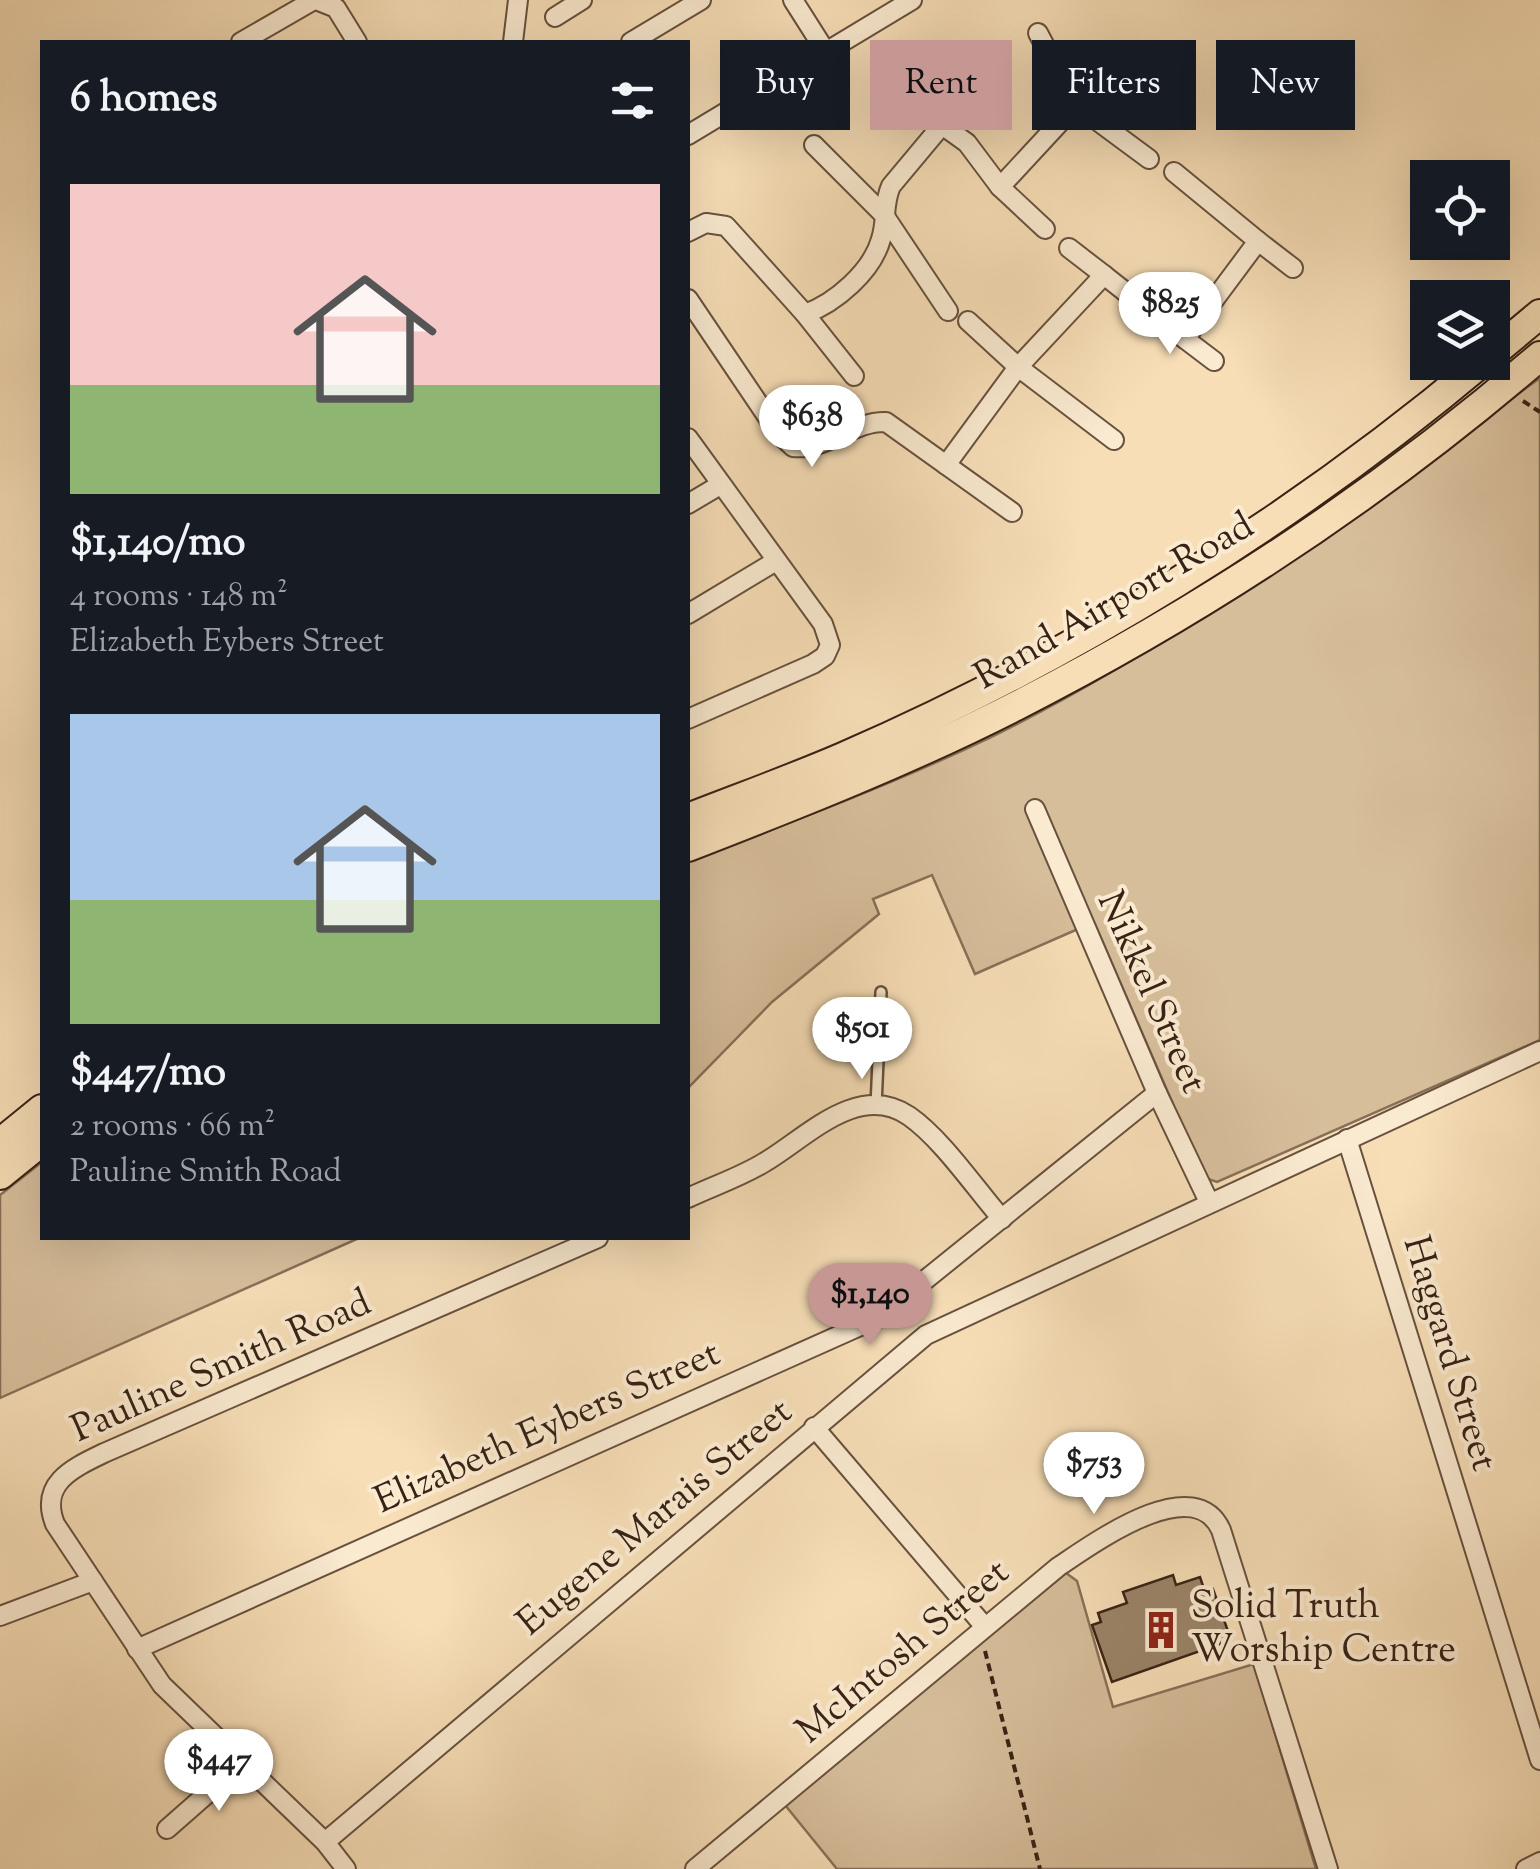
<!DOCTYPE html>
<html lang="en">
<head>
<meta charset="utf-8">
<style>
  body { margin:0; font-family:"Sorts Mill Goudy",serif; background:#20242c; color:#f1f3f6; height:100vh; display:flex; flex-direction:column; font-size:38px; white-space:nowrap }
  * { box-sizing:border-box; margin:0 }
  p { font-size:32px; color:#9ea1a6 }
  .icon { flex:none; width:55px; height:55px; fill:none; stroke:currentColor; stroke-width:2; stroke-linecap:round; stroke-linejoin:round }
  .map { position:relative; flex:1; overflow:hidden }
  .drawer { position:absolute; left:40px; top:40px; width:650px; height:1200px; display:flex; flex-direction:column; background:#171b24; border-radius:0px; box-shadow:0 10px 40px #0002 }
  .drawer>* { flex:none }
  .hud { position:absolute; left:720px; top:40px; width:670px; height:90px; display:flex; gap:20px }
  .tools { position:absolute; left:1410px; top:160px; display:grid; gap:20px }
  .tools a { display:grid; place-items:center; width:100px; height:100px; border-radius:0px; background:#171b24; box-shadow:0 10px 40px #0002; font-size:50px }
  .price { position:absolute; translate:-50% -85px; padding:0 22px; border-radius:35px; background:#fff; color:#222; font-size:32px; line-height:65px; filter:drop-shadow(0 2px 5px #0008) }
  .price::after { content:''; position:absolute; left:50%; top:60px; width:30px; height:22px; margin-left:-15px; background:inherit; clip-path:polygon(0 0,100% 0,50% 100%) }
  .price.active { background:#c59692; color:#111 }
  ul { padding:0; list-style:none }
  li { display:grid; align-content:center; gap:20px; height:530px; padding:0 30px }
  li span { display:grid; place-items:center; height:310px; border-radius:0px; color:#555 }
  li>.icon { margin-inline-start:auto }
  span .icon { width:180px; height:180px; fill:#fffc; stroke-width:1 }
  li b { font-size:42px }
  h2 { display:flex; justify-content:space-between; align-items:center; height:120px; padding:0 30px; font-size:42px }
  .pill { padding:0 35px; border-radius:0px; background:#171b24; box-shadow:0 10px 40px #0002; font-size:35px; line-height:90px }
  .pill.active { background:#c59692; color:#111 }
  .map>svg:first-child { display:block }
  .green { fill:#d7be9b; stroke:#887058; stroke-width:2.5 }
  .building { fill:#9b8469; stroke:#382215; stroke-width:2.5 }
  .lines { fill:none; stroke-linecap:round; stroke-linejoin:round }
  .service-casing { stroke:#68513e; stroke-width:14 }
  .minor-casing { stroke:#68513e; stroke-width:22 }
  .primary-casing { stroke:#382215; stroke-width:32 }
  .path { stroke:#382215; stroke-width:4; stroke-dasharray:8 5; stroke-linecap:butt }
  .service { stroke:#faead0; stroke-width:9 }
  .minor { stroke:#faead0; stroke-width:18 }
  .primary { stroke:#f7deb7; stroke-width:28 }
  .labels { text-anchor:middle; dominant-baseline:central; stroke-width:8; stroke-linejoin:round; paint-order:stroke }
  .street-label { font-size:38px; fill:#382215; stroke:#faead0 }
  .poi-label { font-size:38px; fill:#382215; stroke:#faead0; text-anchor:start }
</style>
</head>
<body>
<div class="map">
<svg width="1540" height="1869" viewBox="0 0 1540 1869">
  <rect width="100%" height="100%" fill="#f7deb7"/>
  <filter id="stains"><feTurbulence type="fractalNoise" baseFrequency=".002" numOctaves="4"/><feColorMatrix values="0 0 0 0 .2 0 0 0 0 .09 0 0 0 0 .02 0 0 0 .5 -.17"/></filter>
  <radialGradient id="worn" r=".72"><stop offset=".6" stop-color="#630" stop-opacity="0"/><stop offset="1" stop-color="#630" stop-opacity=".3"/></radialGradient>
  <g class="green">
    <path d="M 1540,378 L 1540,1040 L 1217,1182 L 1208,1179 L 1196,1157 L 1094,922 L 975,974 L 932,875 L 873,899 L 879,914 L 772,1002 L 688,1088 L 688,861 C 789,823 891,785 989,738 C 1186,642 1363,505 1540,378 Z"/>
    <path d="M 42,1162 L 42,1238 L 359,1238 L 0,1398 L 0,1195 Z"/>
    <path d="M 1066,1573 L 1077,1581 L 1113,1707 L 1254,1664 L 1316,1869 L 837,1869 L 785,1805 Z"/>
  </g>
  <path class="building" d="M 1173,1575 L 1176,1585 L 1200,1577 L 1205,1592 L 1213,1589 L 1229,1634 L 1218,1638 L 1220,1644 L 1112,1682 L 1092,1625 L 1101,1622 L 1098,1613 L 1127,1603 L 1123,1592 Z"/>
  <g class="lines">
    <g class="service-casing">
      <path id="service" d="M 876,1106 L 881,992"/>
    </g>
    <g class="minor-casing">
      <g id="minor">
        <path d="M 316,0 L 336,8 L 357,42"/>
        <path d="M 793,0 L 826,52"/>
        <path d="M 555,17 L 582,0"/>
        <path d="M 1038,33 L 1076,105"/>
        <path d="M 241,42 L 314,0"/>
        <path d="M 513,42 L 518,0"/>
        <path d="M 631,42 L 701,0"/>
        <path d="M 919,74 L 942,125"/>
        <path d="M 688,135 L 912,0"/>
        <path d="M 814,145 L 884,215 L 948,311"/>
        <path d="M 1000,187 L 1045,229"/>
        <path d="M 688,232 L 706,223 L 726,226 L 805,314 C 835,303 872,272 881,239 C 887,221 883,203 891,186 L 942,125 L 967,143 L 1000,187 L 1076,105 L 1149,159"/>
        <path d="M 1258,241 L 1293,268"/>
        <path d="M 1069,248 L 1104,275"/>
        <path d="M 688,299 L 779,434 L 793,447 C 826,451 852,421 886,422 L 1012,512"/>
        <path d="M 805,314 L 854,376"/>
        <path d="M 968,321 L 1018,367 L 1114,440"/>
        <path d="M 1185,339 L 1214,361"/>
        <path d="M 688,438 L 823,624 L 830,645 L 825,656 L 813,664 L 688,719"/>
        <path d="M 946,465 L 1018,367 L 1104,275 L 1185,339 L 1258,241 L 1174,172"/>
        <path d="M 688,504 L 720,485"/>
        <path d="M 688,614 L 776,561"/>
        <path d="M 1035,809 L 1157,1093 L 1209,1202"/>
        <path d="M 1347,1139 L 1540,1760"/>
        <path d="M 688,1198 C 713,1186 741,1177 765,1162 C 806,1138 858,1081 909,1116 C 942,1139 975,1188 1002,1219"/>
        <path d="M 814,1427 L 985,1627"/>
        <path d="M 0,1616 L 93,1581"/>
        <path d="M 137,1649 L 878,1318 L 1157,1093"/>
        <path d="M 167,1829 L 241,1764"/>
        <path d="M 325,1842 L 926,1335 L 1540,1051"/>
        <path d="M 346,1869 L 325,1842 L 162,1685 L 55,1524 C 39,1483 73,1468 104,1453 L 598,1238"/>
        <path d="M 695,1869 L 1058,1567 C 1094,1543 1194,1470 1221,1530 L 1328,1869"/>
        <path d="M 1526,1869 L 1540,1862"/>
      </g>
    </g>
    <g class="primary-casing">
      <g id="primary">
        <path d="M 1492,354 L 1540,314"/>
        <path d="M 688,818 C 739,798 792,779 843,757 C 1071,658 1292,522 1482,362"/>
        <path d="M 688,847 C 799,804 910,760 1016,706 C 1204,610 1381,493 1540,356"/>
        <path d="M 0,1143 L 42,1109"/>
        <path d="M 0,1175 L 42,1141"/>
      </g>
    </g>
    <g class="path">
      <path d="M 1523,401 L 1540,412"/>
      <path d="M 985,1651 L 1040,1869"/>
    </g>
    <use href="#service" class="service"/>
    <use href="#minor" class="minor"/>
    <use href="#primary" class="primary"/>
  </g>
  <defs>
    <g id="building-bare" transform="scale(3)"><path d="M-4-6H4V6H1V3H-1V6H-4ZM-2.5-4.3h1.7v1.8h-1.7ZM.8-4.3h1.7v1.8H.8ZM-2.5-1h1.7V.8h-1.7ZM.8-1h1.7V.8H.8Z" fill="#8f2418" stroke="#faead0" stroke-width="2.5" paint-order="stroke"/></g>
  </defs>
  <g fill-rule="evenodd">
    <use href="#building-bare" x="1161" y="1630"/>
  </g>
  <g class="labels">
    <g class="street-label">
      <text transform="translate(1115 603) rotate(-30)">Rand Airport Road</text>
      <text transform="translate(1150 993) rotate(66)">Nikkel Street</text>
      <text transform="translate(1448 1354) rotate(73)">Haggard Street</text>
      <text transform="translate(222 1368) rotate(-24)">Pauline Smith Road</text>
      <text transform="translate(548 1429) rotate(-24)">Elizabeth Eybers Street</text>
      <text transform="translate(656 1519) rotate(-40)">Eugene Marais Street</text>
      <text transform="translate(904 1653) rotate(-40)">McIntosh Street</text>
    </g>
    <g class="poi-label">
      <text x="1191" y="1608">Solid Truth<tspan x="1191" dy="44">Worship Centre</tspan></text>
    </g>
  </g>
  <rect width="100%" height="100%" filter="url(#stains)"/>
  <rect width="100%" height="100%" fill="url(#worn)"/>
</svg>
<div class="tools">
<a><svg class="icon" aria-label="locate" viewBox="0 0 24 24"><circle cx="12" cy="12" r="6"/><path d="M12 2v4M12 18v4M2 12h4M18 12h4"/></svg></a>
<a><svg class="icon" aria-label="layers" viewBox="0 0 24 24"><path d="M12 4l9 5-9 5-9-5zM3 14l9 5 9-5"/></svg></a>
</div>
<b class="price" style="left:1170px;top:357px">$825</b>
<b class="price" style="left:812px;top:470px">$638</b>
<b class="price" style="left:862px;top:1082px">$501</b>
<b class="price active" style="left:870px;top:1348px">$1,140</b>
<b class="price" style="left:1094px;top:1517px">$753</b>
<b class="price" style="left:219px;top:1814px">$447</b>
<div class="hud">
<a class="pill">Buy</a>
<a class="pill active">Rent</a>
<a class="pill">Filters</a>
<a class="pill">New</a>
</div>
<section class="drawer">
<h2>6 homes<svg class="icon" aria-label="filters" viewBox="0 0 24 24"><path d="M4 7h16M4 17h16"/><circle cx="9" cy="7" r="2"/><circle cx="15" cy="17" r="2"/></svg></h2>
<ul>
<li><span style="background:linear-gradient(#f6c9c9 65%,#8fb573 0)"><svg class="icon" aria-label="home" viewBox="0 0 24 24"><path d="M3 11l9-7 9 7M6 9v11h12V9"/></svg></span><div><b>$1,140/mo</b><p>4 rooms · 148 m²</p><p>Elizabeth Eybers Street</p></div></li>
<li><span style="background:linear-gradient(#a9c7e8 60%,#8fb573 0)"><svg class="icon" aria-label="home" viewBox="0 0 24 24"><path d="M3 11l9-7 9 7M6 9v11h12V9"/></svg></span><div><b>$447/mo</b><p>2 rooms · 66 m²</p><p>Pauline Smith Road</p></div></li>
</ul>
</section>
</div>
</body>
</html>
